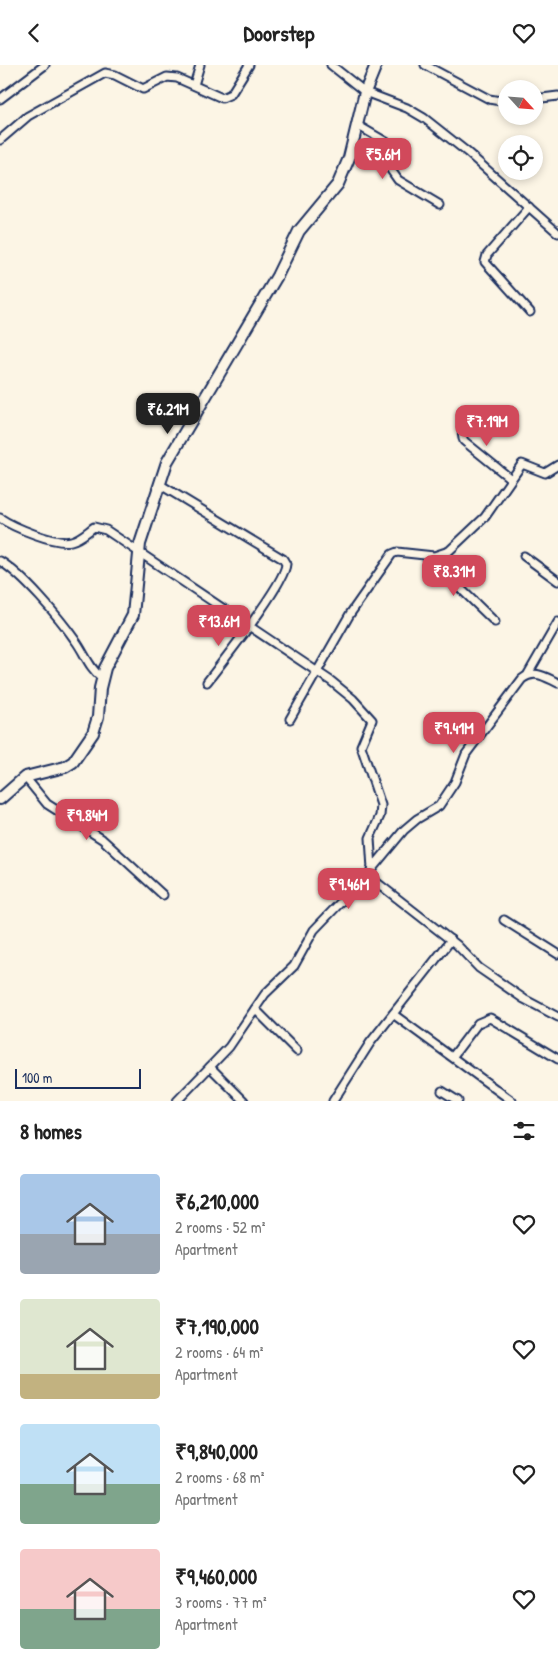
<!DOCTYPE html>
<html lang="en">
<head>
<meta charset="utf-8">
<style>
  body { margin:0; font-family:"Patrick Hand",sans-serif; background:#f6f6f6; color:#222; height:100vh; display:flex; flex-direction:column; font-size:19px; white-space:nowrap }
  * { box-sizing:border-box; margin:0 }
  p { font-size:16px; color:#767676 }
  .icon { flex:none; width:28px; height:28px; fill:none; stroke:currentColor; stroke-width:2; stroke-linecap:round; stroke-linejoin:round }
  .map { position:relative; height:1036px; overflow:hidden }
  .panel { display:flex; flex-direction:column; background:#fff; flex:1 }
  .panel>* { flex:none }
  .needle { width:32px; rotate:116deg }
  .controls { position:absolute; left:498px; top:15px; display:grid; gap:10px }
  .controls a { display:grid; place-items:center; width:45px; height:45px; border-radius:50%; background:#fff; box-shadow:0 2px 8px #0003; font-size:25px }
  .scale { position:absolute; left:15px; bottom:12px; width:126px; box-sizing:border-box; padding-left:5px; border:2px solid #1b2f5e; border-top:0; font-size:14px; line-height:18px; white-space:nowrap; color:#1b2f5e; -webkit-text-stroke:4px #fcf5e5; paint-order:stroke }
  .price { position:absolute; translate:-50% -42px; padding:0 11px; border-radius:10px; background:#d1495b; color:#fff; font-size:16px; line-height:32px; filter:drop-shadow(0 1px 2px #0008) }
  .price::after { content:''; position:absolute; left:50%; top:30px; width:15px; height:11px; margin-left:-8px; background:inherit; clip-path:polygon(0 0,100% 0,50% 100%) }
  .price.selected { background:#222; color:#fff }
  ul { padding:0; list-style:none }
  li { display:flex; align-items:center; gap:15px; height:125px; padding:0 20px }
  li span { display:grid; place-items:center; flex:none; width:140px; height:100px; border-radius:5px; color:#555 }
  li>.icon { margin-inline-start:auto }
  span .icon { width:60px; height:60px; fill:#fffc; stroke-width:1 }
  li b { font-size:21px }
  h2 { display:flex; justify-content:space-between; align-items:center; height:60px; padding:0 20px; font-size:21px }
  header { display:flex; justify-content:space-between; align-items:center; height:65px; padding:0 20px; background:#fff; font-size:22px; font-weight:800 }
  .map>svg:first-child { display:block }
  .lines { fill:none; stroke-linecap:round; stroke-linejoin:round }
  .street-casing { stroke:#1b2f5e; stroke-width:11 }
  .secondary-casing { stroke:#1b2f5e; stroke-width:14 }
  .street { stroke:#fcf5e5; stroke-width:7 }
  .secondary { stroke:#fcf5e5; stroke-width:10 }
</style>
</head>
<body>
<header><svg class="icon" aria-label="back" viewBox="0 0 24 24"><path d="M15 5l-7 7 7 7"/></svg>Doorstep<svg class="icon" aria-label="heart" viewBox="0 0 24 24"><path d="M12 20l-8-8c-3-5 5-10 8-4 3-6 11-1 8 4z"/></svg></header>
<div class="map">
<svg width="558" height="1036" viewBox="0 0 558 1036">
  <rect width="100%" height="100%" fill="#fcf5e5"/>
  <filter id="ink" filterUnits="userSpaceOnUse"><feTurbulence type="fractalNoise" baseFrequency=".02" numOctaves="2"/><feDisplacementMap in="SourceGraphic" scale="10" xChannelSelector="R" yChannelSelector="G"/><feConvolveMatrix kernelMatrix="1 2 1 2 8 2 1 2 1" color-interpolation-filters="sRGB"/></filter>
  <g filter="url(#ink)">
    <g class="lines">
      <g class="street-casing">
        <g id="street">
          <path d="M 331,0 L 365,27 L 407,43 L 424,53 L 467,87 L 558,168"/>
          <path d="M 425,0 L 489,34 L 506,37"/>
          <path d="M 194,20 L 200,0"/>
          <path d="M 0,34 L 45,0"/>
          <path d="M 534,34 L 558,31"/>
          <path d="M 357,60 L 388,78 L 392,90 L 391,105 L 398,115 L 440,140"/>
          <path d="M 0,75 L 28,51 L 105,8 L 115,10 L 143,24 L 167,12 L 177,13 L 222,33 L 231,29 L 249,0"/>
          <path d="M 529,142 L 487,190 L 485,197 L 530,247"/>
          <path d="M 471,346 C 467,355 459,367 464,376 L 511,414"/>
          <path d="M 159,419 L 283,494 L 286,499 C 285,519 222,597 207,617"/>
          <path d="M 0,453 C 13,462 56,480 71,476 C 80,474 87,467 94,462 L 106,465 L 331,616 L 353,634 L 372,655 L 361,681 L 381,740 L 380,751 L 370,773 L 372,804"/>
          <path d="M 427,491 L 495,557"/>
          <path d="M 524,491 L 558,516"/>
          <path d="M 0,496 C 23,510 59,552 75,575 C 85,588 88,602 102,613"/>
          <path d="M 528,609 L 558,557"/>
          <path d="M 290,654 L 350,549 L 392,489 L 397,487 L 434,491 L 449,486 L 485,452 L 522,399 L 545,408 L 558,400"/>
          <path d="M 25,712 L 47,739 L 102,774 L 163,830"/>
          <path d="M 371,805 L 404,765 L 417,754 L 439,741 L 455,717 L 466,689 L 522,614 C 535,604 545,612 558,618"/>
          <path d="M 504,855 L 558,889"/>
          <path d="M 255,944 L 297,986"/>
          <path d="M 393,949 L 512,1036"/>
          <path d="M 453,991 L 478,958 L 490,953 L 558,994"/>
          <path d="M 210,1002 L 244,1036"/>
          <path d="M 442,1026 L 458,1036"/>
          <path d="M 177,1036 L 229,982 L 265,929 L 294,901 L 314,865 L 363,814 L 375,816 L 457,880 L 479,903 L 524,934 L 558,952"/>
          <path d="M 333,1036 L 370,978 L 451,875"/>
        </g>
      </g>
      <g class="secondary-casing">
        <path id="secondary" d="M 0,734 L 25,712 L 65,702 L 73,697 L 93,668 L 98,652 L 100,623 L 105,603 L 133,550 L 140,479 L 167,397 L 277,211 L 299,166 L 338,119 L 349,93 L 365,27 L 376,0"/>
      </g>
      <use href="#street" class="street"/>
      <use href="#secondary" class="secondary"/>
    </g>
  </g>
</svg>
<div class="controls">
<a><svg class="needle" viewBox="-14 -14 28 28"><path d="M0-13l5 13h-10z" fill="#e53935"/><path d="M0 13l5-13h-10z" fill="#767676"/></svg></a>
<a><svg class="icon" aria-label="locate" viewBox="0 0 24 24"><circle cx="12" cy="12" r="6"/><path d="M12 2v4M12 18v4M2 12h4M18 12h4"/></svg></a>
</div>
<div class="scale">100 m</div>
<b class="price" style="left:383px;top:115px">₹5.6M</b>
<b class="price selected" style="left:168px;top:370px">₹6.21M</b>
<b class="price" style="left:487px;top:382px">₹7.19M</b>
<b class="price" style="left:454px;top:532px">₹8.31M</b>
<b class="price" style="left:219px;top:582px">₹13.6M</b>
<b class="price" style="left:454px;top:689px">₹9.41M</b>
<b class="price" style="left:87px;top:776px">₹9.84M</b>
<b class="price" style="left:349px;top:845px">₹9.46M</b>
</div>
<section class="panel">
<h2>8 homes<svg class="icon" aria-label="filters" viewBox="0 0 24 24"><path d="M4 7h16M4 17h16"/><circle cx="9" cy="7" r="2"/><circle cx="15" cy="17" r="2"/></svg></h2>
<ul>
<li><span style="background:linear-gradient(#a9c7e8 60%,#9aa5b1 0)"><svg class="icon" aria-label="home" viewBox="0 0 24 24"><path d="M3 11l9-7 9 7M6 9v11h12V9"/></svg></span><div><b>₹6,210,000</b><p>2 rooms · 52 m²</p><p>Apartment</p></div><svg class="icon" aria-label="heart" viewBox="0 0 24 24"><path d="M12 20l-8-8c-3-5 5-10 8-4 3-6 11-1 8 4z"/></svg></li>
<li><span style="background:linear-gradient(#dfe7d0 75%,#c2b280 0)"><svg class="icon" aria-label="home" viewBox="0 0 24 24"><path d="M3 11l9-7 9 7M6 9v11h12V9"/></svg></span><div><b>₹7,190,000</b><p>2 rooms · 64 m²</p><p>Apartment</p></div><svg class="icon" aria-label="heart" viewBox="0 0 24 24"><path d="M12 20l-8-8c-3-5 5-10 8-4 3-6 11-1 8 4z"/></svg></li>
<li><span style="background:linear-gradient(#bfe0f5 60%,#7fa58c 0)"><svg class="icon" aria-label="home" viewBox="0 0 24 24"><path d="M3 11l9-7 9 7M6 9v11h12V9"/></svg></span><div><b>₹9,840,000</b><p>2 rooms · 68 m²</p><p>Apartment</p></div><svg class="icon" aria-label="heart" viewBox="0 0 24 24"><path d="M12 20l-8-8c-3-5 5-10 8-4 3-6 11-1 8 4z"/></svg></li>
<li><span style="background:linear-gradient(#f6c9c9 60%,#7fa58c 0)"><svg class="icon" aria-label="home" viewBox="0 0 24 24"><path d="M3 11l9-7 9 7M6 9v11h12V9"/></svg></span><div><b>₹9,460,000</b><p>3 rooms · 77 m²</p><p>Apartment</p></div><svg class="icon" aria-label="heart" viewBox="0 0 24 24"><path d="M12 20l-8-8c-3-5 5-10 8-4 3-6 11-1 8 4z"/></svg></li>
</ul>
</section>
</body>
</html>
